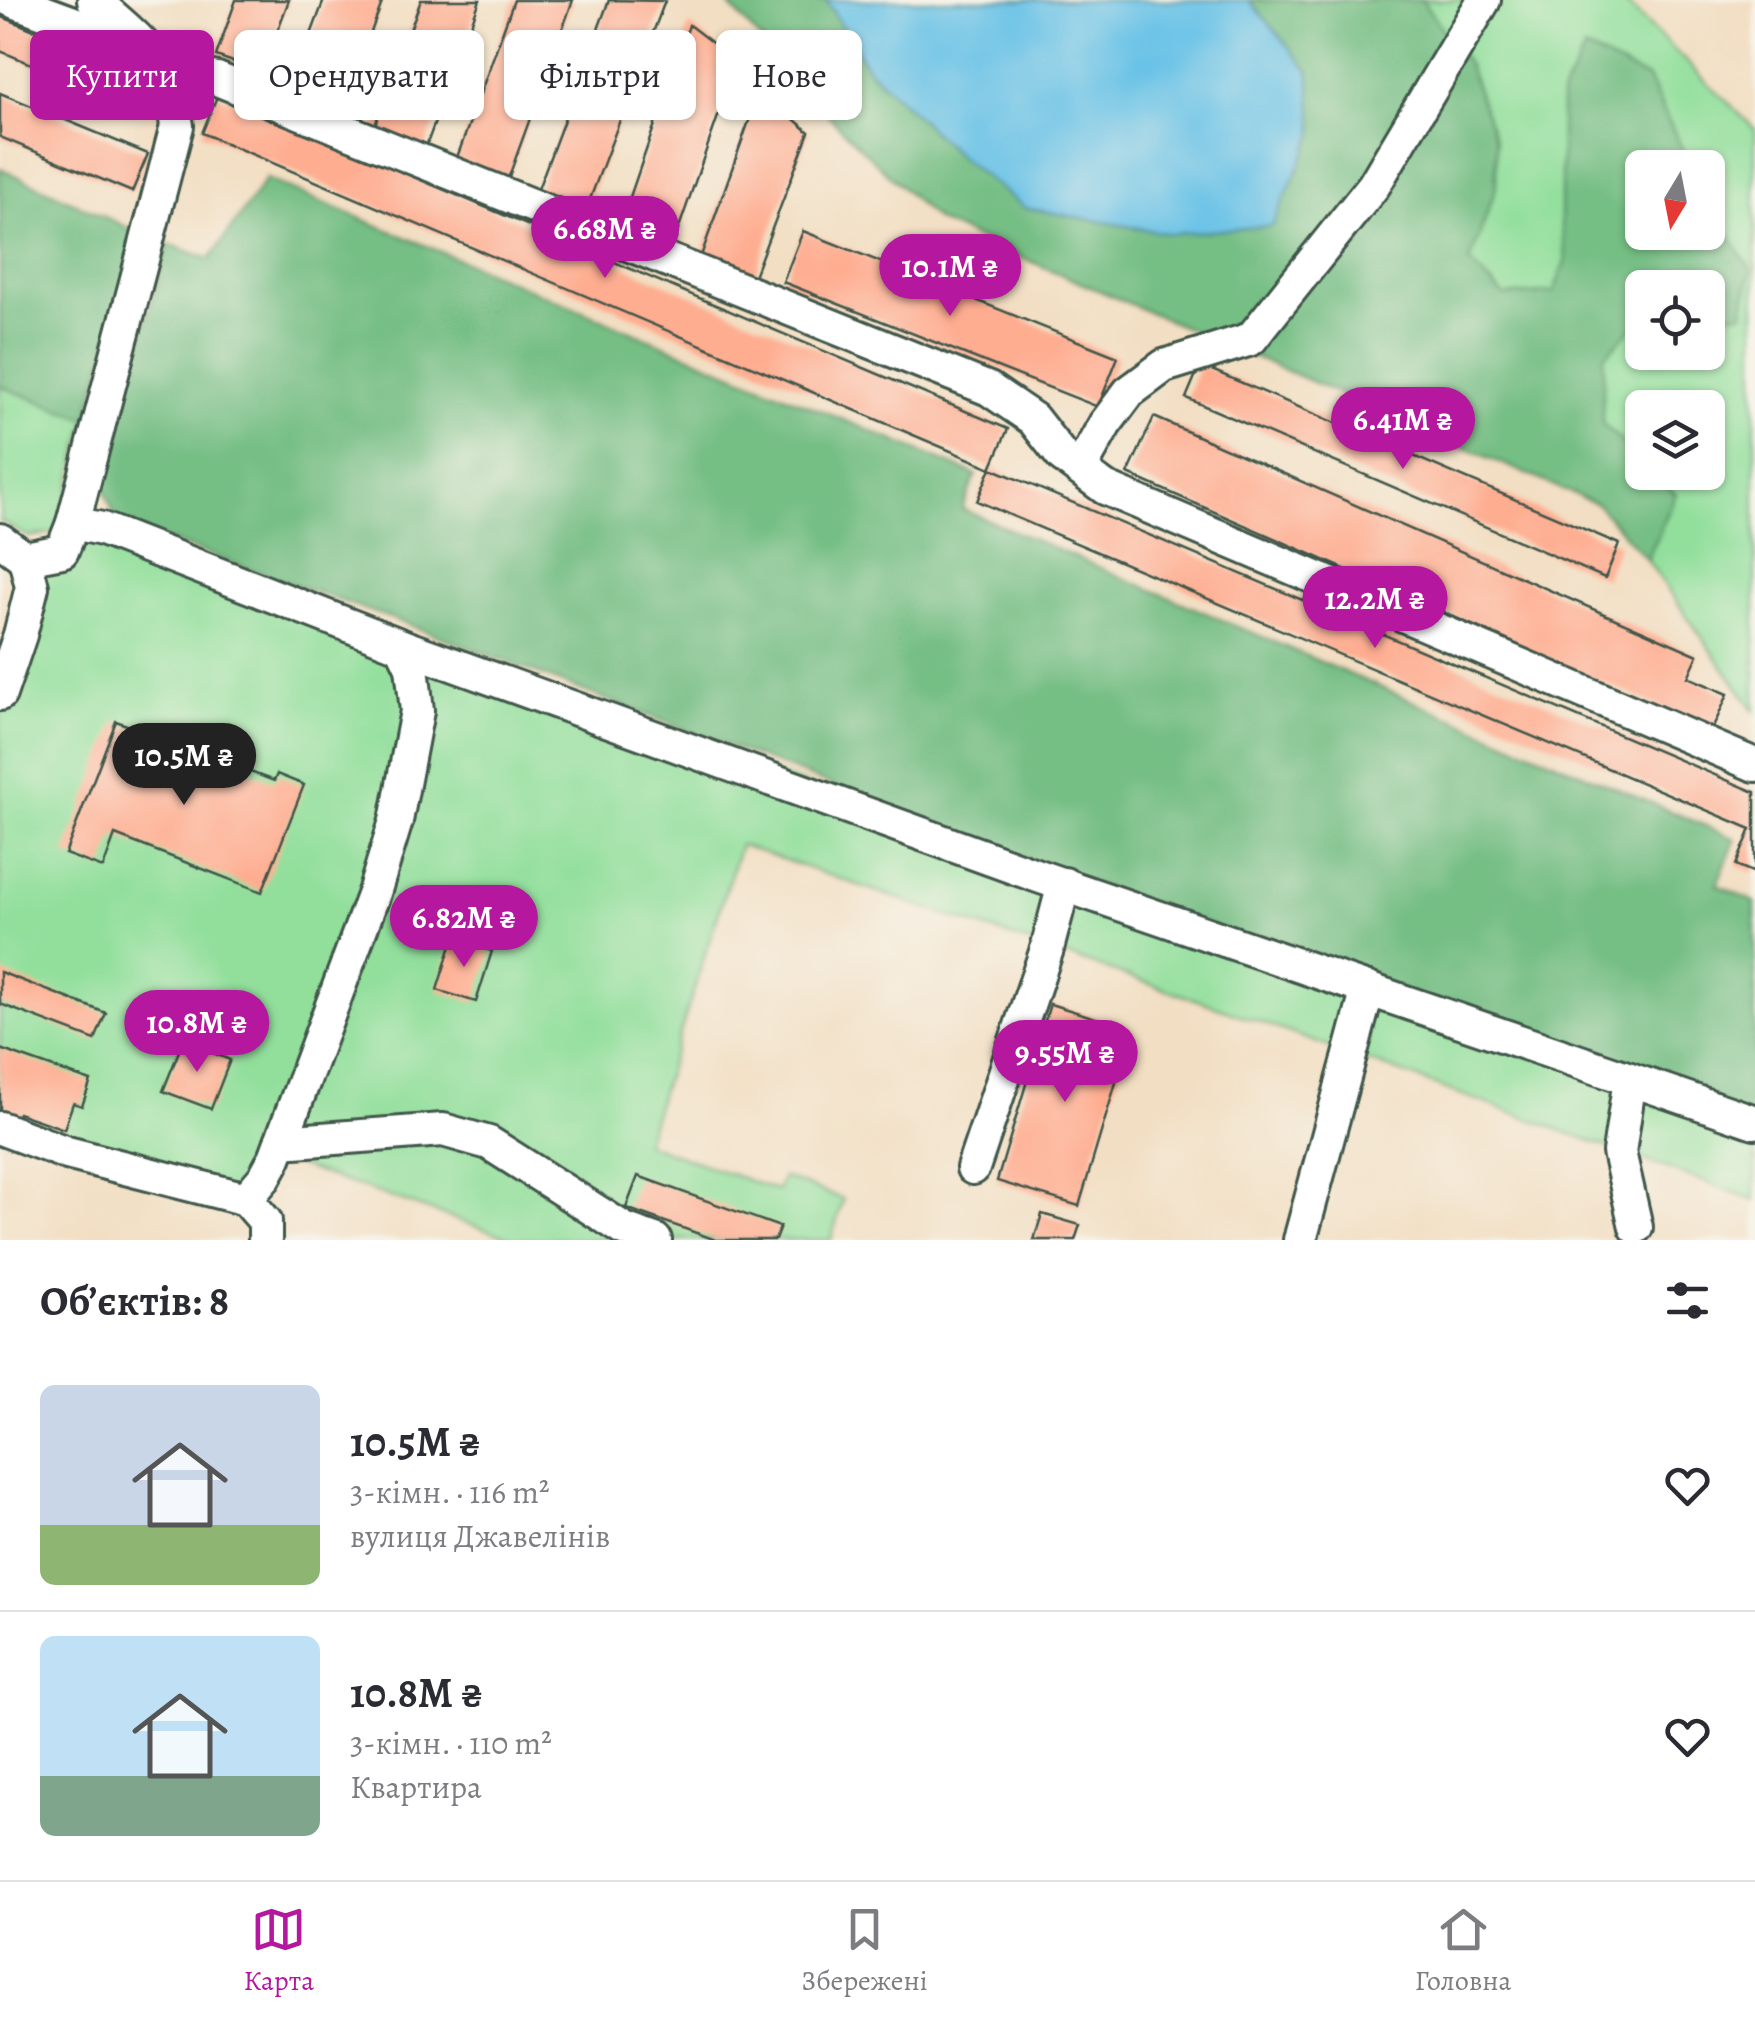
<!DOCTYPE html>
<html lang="uk">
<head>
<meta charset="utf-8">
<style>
  body { margin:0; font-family:Alegreya,serif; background:#f2f2f3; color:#2b2b33; height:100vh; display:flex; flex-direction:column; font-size:38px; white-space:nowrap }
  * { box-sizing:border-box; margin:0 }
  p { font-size:32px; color:#7c7c81 }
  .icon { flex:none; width:55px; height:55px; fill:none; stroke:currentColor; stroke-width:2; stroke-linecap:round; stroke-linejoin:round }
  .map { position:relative; height:1240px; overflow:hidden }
  .side { display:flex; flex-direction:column; background:#fff; flex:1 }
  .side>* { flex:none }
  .hud { position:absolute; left:30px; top:30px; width:1000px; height:90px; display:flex; gap:20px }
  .needle { width:65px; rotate:190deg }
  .buttons { position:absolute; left:1625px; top:150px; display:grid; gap:20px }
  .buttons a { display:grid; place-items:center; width:100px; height:100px; border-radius:15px; background:#fff; box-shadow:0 2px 8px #0004; font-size:50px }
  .price { position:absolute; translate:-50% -85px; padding:0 22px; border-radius:35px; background:#b5179e; color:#fff; font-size:32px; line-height:65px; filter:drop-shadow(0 2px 5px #0008) }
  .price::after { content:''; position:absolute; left:50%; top:60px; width:30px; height:22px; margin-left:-15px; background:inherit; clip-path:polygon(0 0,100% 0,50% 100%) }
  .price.current { background:#222; color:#fff }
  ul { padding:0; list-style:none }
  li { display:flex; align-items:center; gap:30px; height:250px; padding:0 40px }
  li+li { border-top:2px solid #e1e1e2 }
  li span { display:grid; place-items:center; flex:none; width:280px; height:200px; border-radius:15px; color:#555 }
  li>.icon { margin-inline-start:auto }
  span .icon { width:120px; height:120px; fill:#fffc; stroke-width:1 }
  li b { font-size:42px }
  h2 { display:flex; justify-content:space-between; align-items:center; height:120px; padding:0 40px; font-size:42px }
  .tag { padding:0 35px; border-radius:15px; background:#fff; box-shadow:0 2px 8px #0004; font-size:35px; line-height:90px }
  .tag.current { background:#b5179e; color:#fff }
  .menu { display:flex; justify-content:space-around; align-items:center; height:140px; border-top:2px solid #e1e1e2; background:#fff; font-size:28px; color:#7c7c81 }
  .menu a { display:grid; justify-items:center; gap:5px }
  .menu .current { color:#b5179e }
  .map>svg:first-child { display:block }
  .green { fill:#92df9c; stroke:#588e68; stroke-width:2.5; fill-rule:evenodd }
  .forest { fill:#75be84; stroke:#4a7e5c; stroke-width:2.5 }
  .water { fill:#69c2e7; stroke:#44808e; stroke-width:2.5 }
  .building { fill:#fead91 }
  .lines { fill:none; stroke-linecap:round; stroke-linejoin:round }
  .minor-casing { stroke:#3f5549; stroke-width:38 }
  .minor { stroke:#fff; stroke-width:32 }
</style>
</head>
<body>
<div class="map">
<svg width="1755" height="1240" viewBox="0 0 1755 1240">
  <rect width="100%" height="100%" fill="#f7f3e8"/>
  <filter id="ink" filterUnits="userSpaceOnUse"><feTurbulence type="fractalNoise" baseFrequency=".01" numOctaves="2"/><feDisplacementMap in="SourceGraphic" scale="20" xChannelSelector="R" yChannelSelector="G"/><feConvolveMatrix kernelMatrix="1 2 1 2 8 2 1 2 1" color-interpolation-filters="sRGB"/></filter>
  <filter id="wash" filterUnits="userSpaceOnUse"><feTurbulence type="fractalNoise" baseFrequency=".0048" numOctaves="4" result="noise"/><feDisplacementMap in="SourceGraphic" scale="40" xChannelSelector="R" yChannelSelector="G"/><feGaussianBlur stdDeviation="2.25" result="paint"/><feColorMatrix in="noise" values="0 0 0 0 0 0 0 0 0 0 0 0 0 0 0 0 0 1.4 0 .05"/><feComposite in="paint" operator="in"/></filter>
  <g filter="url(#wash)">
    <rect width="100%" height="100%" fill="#f2dec2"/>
    <g class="green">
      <path d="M 725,0 L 826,0 L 868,69 L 963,160 L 1309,71 L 1249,0 L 1623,0 L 1755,129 L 1755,711 L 1647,560 L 1597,504 L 937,221 L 843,131 ZM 1642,168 L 1708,168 L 1708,232 L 1642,232 ZM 1642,288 L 1708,288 L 1708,352 L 1642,352 ZM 1642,408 L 1708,408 L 1708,472 L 1642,472 Z"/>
      <path d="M 0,386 L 87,419 L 58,532 L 29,537 L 0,521 Z"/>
      <path d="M 73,523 L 1755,1122 L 1755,1200 L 1212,1005 L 740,845 L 645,1143 L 777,1191 L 783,1177 L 843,1199 L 831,1240 L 516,1240 L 276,1158 L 246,1199 L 0,1128 L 0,694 L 32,587 Z"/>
    </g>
    <g class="forest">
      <path d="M 725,0 L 826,0 L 868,69 L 963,160 L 1309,71 L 1249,0 L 1422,0 L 1468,65 L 1496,142 L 1496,188 L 1470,262 L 1504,296 L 1554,292 L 1566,259 L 1561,221 L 1561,95 L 1585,49 L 1648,78 L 1691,167 L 1642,168 L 1642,232 L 1708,232 L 1708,201 L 1751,270 L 1743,313 L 1708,314 L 1708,288 L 1642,288 L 1642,319 L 1604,356 L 1602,423 L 1642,462 L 1642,472 L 1653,473 L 1676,494 L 1647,560 L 1597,504 L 937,221 L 843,131 Z"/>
      <path d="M 0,168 L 139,233 L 87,419 L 0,386 Z"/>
      <path d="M 266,179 L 976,475 L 962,509 L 1736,839 L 1717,885 L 1755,902 L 1755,1122 L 1026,859 L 407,624 L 118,523 L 102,485 L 116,425 L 168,244 L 210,259 Z"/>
    </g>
    <path class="water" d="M 826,0 L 1249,0 L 1309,71 L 1314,134 L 1272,226 L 1171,234 L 1025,208 L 963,160 L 868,69 Z"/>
    <g id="blocks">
      <g class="building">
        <path d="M 236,0 L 289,0 L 262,72 L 216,56 Z"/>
        <path d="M 324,0 L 383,0 L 339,118 L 287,98 Z"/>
        <path d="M 421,0 L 480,0 L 424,152 L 372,133 Z"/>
        <path d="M 514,0 L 573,0 L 507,182 L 455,163 Z"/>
        <path d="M 609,0 L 665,1 L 584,215 L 535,197 Z"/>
        <path d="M 0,16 L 141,74 L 128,104 L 0,51 Z"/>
        <path d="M 689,25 L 737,62 L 673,245 L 620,226 Z"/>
        <path d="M 760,90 L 809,132 L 754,276 L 701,256 Z"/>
        <path d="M 0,93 L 148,154 L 132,192 L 0,137 Z"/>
        <path d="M 218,94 L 1008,429 L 991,468 L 202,133 Z"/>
        <path d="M 803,231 L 1118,357 L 1098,407 L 783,282 Z"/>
        <path d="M 1200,365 L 1619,544 L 1605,578 L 1186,398 Z"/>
        <path d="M 1154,417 L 1698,655 L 1688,677 L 1728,694 L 1712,730 L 1128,474 Z"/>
        <path d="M 991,468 L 1755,792 L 1755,873 L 1736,865 L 1751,829 L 977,501 Z"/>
        <path d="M 116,721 L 274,781 L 277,774 L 304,785 L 262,892 L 115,835 L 103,868 L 65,854 Z"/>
        <path d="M 453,939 L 492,951 L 476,1002 L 437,990 Z"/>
        <path d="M 0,972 L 106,1013 L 95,1040 L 0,1004 Z"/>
        <path d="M 1050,1004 L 1132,1029 L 1079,1206 L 997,1181 Z"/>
        <path d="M 183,1041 L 230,1060 L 211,1109 L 163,1091 Z"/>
        <path d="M 0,1049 L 91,1081 L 82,1106 L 73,1103 L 64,1129 L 18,1113 L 15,1119 L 0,1114 Z"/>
        <path d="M 638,1176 L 780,1227 L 775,1240 L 716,1240 L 626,1208 Z"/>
        <path d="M 1042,1214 L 1080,1225 L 1075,1240 L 1034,1240 Z"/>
      </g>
    </g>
  </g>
  <g filter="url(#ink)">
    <use href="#blocks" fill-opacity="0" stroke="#3f5549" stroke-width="2.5"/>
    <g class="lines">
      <g class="minor-casing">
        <g id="minor">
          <path d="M 11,0 L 133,45"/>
          <path d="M 173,93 L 196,75 L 217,79 L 989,389 L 1033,419 L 1062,456 L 1105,488 L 1755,765"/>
          <path d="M 1080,469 L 1105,424 L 1129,392 L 1164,366 L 1251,339 L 1374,185 L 1484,0"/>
          <path d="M 73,523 L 177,126 C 168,57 143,44 94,0"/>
          <path d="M 0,540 L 25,558"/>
          <path d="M 25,558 L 62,551 L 73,523 L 102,529 L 402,646 L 1038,876 L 1755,1122"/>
          <path d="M 0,694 L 20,635 L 32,587 L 25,558"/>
          <path d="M 1630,1079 L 1619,1152 L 1636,1227"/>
          <path d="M 0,1128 L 67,1153 L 246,1199 L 265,1221 L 265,1240"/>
          <path d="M 281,1142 L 443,1130 L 489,1143 L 624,1229 L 655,1240"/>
          <path d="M 973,1168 L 1047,949 L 1064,884"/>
          <path d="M 246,1199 L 264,1178 L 275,1158 L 374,893 L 396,821 L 417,711 L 412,667 L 402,646"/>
          <path d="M 1300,1240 L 1368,989"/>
        </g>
      </g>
      <use href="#minor" class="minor"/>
    </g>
  </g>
</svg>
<div class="buttons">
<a><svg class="needle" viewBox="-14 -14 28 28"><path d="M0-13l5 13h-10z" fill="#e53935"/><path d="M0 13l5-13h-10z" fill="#7c7c81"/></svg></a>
<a><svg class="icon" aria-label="locate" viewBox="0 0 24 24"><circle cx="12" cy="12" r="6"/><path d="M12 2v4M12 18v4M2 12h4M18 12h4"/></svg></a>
<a><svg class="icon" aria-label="layers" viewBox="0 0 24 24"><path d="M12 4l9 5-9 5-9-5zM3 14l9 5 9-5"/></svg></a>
</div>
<b class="price" style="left:605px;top:281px">6.68M ₴</b>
<b class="price" style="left:950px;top:319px">10.1M ₴</b>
<b class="price" style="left:1403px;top:472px">6.41M ₴</b>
<b class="price" style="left:1375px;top:651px">12.2M ₴</b>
<b class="price current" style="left:184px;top:808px">10.5M ₴</b>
<b class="price" style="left:464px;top:970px">6.82M ₴</b>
<b class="price" style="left:197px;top:1075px">10.8M ₴</b>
<b class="price" style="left:1065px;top:1105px">9.55M ₴</b>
<div class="hud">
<a class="tag current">Купити</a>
<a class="tag">Орендувати</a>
<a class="tag">Фільтри</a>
<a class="tag">Нове</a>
</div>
</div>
<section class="side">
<h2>Об’єктів: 8<svg class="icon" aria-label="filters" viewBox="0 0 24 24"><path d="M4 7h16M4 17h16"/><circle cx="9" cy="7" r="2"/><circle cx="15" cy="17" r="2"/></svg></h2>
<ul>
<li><span style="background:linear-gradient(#c9d6e8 70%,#8fb573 0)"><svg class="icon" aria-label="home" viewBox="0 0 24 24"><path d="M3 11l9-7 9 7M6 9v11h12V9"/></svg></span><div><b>10.5M ₴</b><p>3-кімн. · 116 m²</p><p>вулиця Джавелінів</p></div><svg class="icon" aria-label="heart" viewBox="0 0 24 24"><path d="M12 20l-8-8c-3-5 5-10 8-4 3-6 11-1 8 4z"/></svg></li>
<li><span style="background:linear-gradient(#bfe0f5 70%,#7fa58c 0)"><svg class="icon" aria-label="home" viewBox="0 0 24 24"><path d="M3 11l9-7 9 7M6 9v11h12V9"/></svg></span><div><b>10.8M ₴</b><p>3-кімн. · 110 m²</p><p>Квартира</p></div><svg class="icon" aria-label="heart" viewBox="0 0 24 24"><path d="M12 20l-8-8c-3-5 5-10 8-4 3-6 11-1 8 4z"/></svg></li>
</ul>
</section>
<nav class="menu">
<a class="current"><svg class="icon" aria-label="map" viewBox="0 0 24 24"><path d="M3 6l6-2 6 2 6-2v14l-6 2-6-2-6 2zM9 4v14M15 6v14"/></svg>Карта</a>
<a><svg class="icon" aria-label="saved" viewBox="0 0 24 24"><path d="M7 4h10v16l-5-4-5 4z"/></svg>Збережені</a>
<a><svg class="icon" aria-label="home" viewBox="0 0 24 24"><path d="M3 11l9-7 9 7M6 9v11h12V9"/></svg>Головна</a>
</nav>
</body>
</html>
